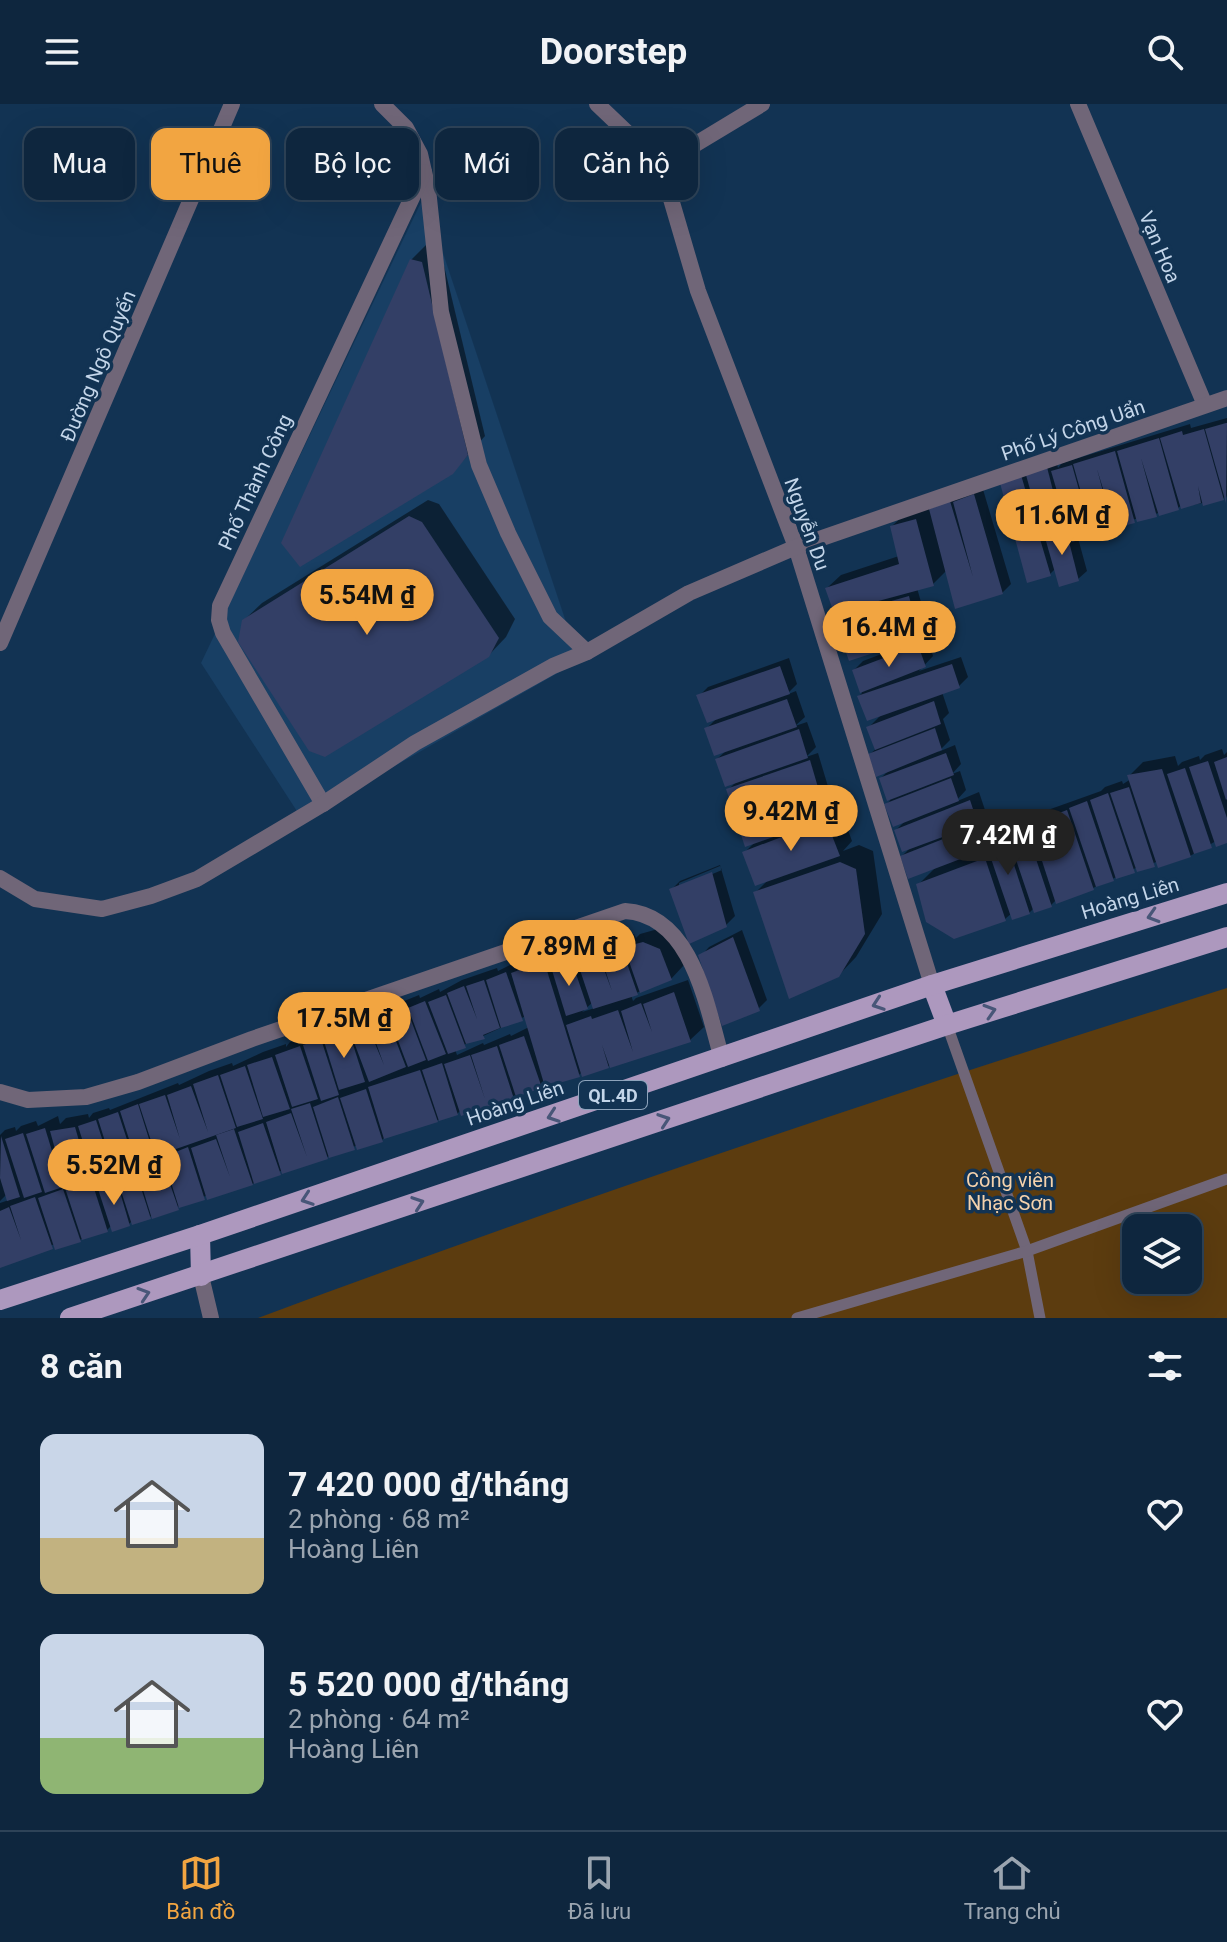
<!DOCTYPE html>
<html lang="vi">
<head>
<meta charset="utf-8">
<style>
  body { margin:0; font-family:Roboto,sans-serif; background:#1c3249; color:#f1f3f6; height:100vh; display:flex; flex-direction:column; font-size:30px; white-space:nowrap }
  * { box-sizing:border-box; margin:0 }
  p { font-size:26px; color:#9ba5b0 }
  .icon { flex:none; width:44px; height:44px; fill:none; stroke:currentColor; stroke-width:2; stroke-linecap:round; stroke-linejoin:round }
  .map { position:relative; height:1214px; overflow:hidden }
  .sheet { display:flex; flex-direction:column; background:#0e263e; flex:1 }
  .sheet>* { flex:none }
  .banner { position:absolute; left:24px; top:24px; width:800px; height:72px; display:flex; gap:16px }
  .buttons { position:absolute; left:1122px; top:1110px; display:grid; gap:16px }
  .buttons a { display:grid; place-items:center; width:80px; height:80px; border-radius:16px; background:#0e263e; box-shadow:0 8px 32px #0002,0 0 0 2px #2e4358; font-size:40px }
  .price { position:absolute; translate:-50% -68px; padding:0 18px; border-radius:28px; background:#f2a541; color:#111; font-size:26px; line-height:52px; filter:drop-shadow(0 2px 4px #0008) }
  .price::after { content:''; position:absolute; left:50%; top:48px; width:24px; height:18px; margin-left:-12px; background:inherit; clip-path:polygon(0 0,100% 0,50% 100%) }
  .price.current { background:#222; color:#fff }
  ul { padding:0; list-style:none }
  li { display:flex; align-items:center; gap:24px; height:200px; padding:0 40px }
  li span { display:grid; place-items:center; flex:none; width:224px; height:160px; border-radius:16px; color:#555 }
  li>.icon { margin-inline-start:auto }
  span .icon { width:96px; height:96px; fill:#fffc; stroke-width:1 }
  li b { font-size:34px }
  h2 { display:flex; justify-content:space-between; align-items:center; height:96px; padding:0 40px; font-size:34px }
  .chip { padding:0 28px; border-radius:16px; background:#0e263e; box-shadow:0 8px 32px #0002,0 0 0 2px #2e4358; font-size:28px; line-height:72px }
  .chip.current { background:#f2a541; color:#111 }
  header { display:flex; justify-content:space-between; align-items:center; height:104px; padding:0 40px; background:#0e263e; font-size:36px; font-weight:700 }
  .menu { display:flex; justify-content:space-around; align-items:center; height:112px; border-top:2px solid #2e4358; background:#0e263e; font-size:22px; color:#9ba5b0 }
  .menu a { display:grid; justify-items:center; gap:4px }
  .menu .current { color:#f2a541 }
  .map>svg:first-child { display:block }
  .built { fill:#183f64 }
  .green { fill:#5c3c0f; fill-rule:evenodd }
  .shadow { fill:#0007; fill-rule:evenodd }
  .building { fill:#333f66 }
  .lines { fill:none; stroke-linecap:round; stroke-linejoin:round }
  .service { stroke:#706678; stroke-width:11 }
  .minor { stroke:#706678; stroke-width:16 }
  .tertiary { stroke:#706678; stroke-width:16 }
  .primary { stroke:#ad98be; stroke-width:20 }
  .oneway { stroke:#485678 }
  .labels { text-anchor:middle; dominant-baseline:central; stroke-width:7; stroke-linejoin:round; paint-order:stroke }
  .shield { fill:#123353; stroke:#8ea4bc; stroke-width:2 }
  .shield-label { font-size:18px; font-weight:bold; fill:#c3d5e9 }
  .street-label { font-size:20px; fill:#c3d5e9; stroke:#123353 }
  .park-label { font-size:20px; fill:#f4d2ac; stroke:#123353 }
</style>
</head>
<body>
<header><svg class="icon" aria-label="menu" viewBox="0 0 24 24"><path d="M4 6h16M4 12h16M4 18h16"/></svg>Doorstep<svg class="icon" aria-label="search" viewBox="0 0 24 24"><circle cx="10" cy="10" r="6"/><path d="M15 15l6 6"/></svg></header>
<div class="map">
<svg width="1227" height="1214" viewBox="0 0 1227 1214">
  <rect width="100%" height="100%" fill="#123353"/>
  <path class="built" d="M 424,92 L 579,557 L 302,715 L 201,559 Z"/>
  <path class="green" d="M 1227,884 L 1227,1214 L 258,1214 C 577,1095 902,986 1227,884 ZM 1136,1124 L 1188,1124 L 1188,1176 L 1136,1176 Z"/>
  <g class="shadow">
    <path d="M 429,138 L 439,141 L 485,332 L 452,369 L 411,156 Z"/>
    <path d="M 1227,314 L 1227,394 L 1226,391 L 1223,395 L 1182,403 L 1182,401 L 1178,404 L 1116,420 L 1078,434 L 1087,467 L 1078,475 L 1055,465 L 1050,470 L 1003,380 L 1056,356 L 1058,364 L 1062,359 L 1190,320 L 1191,324 ZM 1066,411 L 1068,417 L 1056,421 ZM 1059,417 L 1048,428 L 1046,421 Z"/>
    <path d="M 982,382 L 1011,480 L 1002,489 L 947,466 L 933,480 L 917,484 L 923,505 L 914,514 L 904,517 L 909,530 L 900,539 L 846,541 L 855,531 L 838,514 L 848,504 L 827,484 L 841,471 L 899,452 L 892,422 L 906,409 Z"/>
    <path d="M 428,396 L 439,400 L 515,515 L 506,533 L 488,552 L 243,517 L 262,499 Z"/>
    <path d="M 927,533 L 933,552 L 919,567 L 961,553 L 968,573 L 959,582 L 942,588 L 949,609 L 943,615 L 950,636 L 938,648 L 955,641 L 961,660 L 952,670 L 960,667 L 966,686 L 955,698 L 979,688 L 986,709 L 977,718 L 985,715 L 991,734 L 1001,724 L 1017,718 L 1018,720 L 1039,710 L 1040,713 L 1045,707 L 1101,687 L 1105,683 L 1122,677 L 1123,680 L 1131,675 L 1130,671 L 1143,658 L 1175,652 L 1178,662 L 1182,658 L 1199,652 L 1200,656 L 1205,651 L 1222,645 L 1224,651 L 1227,648 L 1227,737 L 1216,737 L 1190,752 L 1158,757 L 1139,766 L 1138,763 L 1093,784 L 1057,795 L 1051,801 L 1034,804 L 1029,809 L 1012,809 L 1005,815 L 918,781 L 938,761 L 902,752 L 911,743 L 896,726 L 908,714 L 886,700 L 890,697 L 881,674 L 891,664 L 870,650 L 877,644 L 869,623 L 883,609 L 859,592 L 862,589 L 854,566 L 863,557 ZM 988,739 L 990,745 L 977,750 Z"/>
    <path d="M 789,554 L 797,580 L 786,591 L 796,587 L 805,613 L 795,622 L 807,618 L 816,643 L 806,653 L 818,649 L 835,706 L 840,704 L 852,737 L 843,747 L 859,741 L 873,747 L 882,810 L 856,853 L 838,872 L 755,789 L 768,776 L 744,749 L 755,738 L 728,686 L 737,677 L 717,655 L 728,645 L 706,625 L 718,613 L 699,592 L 708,583 Z"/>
    <path d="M 720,761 L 735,812 L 726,821 L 671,786 L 680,777 ZM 720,762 L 722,766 L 679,784 L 679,779 Z"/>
    <path d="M 658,825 L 673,832 L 684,861 L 671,875 L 631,891 L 633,897 L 636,894 L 688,876 L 704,923 L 690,936 L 584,970 L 583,967 L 579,971 L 545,978 L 541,983 L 513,993 L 461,1006 L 457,1010 L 386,1032 L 382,1036 L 358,1041 L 327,1053 L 283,1066 L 252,1080 L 208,1091 L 154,1112 L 153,1110 L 150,1113 L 133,1116 L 129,1120 L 112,1121 L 107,1126 L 79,1136 L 55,1140 L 0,1161 L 0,1099 L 9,1096 L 7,1090 L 0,1097 L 0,1031 L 5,1026 L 15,1023 L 16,1027 L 21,1022 L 36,1017 L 38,1022 L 58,1012 L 60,1020 L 66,1014 L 88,1010 L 89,1014 L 93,1009 L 109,1004 L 110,1006 L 178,979 L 179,981 L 209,967 L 232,959 L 233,962 L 263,948 L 286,940 L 286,943 L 290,938 L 314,932 L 318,928 L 334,923 L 335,925 L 419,891 L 420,894 L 439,885 L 440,888 L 462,876 L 497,864 L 498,867 L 520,856 L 522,861 L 527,856 L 557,845 L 561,856 L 567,850 L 585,843 L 587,850 L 593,844 L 611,837 L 613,840 L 634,830 L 636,834 L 640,830 ZM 593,898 L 595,904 L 582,908 ZM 526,912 L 529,923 L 511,932 L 510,930 L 484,941 L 483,939 L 457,951 L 455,945 Z"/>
    <path d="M 742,826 L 767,896 L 758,905 L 701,852 L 709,843 Z"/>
  </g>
  <g class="building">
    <path d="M 410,155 L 422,158 L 468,351 L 453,370 L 300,463 L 281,439 Z"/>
    <path d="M 1226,319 L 1227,319 L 1226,399 L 1205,325 Z"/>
    <path d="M 1204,325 L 1224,396 L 1203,402 L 1198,382 L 1201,399 L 1181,405 L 1160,334 L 1182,327 L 1183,331 Z"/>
    <path d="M 1159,334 L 1179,406 L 1159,412 L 1141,354 L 1157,413 L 1137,418 L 1117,347 Z"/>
    <path d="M 1115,347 L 1135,419 L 1115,424 L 1097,365 L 1113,425 L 1093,431 L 1073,360 Z"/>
    <path d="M 1072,361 L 1092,432 L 1072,438 L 1051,367 Z"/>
    <path d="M 1047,363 L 1061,418 L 1041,425 L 1026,371 Z"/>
    <path d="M 1021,371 L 1051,472 L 1027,479 L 1000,379 Z"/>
    <path d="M 974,390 L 1003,490 L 955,505 L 929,405 L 950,397 L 973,473 L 953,398 Z"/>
    <path d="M 409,412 L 422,418 L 499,534 L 489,553 L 325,653 L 309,647 L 238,538 L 242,516 Z"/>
    <path d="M 916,415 L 934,482 L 834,509 L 825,484 L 899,460 L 890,422 Z"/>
    <path d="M 1065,422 L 1079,477 L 1059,483 L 1044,430 Z"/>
    <path d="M 909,492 L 915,516 L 843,537 L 835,513 Z"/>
    <path d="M 896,527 L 901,540 L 849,557 L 843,540 Z"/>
    <path d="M 918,541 L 926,563 L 860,589 L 852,566 Z"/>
    <path d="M 952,560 L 960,584 L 867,617 L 857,592 Z"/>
    <path d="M 780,562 L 790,590 L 707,619 L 696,591 Z"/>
    <path d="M 787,595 L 797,623 L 714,652 L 704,624 Z"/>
    <path d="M 934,597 L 941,620 L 875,646 L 866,623 Z"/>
    <path d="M 935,624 L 942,646 L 876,673 L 868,650 Z"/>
    <path d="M 799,625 L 808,654 L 725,683 L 715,655 Z"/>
    <path d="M 946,649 L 954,671 L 887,697 L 879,674 Z"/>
    <path d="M 1227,653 L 1227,695 L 1226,696 L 1214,658 Z"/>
    <path d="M 810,656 L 827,714 L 745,743 L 726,685 Z"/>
    <path d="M 1208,657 L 1227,714 L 1227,739 L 1216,743 L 1189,663 Z"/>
    <path d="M 1185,664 L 1212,744 L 1194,750 L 1167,670 Z"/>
    <path d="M 1162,665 L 1191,753 L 1158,764 L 1127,671 Z"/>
    <path d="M 951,674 L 959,697 L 893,723 L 884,700 Z"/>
    <path d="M 1129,683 L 1155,763 L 1137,768 L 1110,689 Z"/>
    <path d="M 1108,689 L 1135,769 L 1116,775 L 1090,696 Z"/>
    <path d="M 970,696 L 978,720 L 902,748 L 894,726 Z"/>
    <path d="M 1087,697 L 1114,777 L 1096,783 L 1069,704 Z"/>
    <path d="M 1067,706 L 1094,786 L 1056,800 L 1030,720 Z"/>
    <path d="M 826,716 L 840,752 L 755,782 L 742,748 Z"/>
    <path d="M 976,722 L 984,746 L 908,775 L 900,752 Z"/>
    <path d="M 1025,722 L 1052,803 L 1034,809 L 1007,729 Z"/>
    <path d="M 1004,730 L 1030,810 L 1012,816 L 985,737 Z"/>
    <path d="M 985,754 L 1006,817 L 954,835 L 926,818 L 916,780 Z"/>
    <path d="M 840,758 L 856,765 L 865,830 L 839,873 L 789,895 L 753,788 Z"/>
    <path d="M 712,768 L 727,823 L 689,840 L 669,785 Z"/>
    <path d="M 733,833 L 760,907 L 722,922 L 698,851 Z"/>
    <path d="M 643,838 L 660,845 L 672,876 L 640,889 L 624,843 Z"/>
    <path d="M 621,842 L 638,891 L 593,905 L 577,857 L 598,849 L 612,887 L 600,850 Z"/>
    <path d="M 571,855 L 588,905 L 566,912 L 551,863 Z"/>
    <path d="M 544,857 L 580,973 L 545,983 L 511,869 Z"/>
    <path d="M 506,868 L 523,917 L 501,924 L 486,876 Z"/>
    <path d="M 484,876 L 500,924 L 483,931 L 485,935 L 466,940 L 447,889 L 464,882 L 477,915 L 466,882 Z"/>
    <path d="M 674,888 L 691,938 L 610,964 L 602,941 L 609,964 L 582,973 L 566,921 L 591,912 L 592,915 L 618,906 L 633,948 L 621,907 L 641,899 L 652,928 L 643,900 Z"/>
    <path d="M 446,891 L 466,944 L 448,950 L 428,898 Z"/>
    <path d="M 425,897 L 446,950 L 428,957 L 408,904 Z"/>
    <path d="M 406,903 L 426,956 L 408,963 L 388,910 Z"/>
    <path d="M 386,911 L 406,963 L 369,978 L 349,925 L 366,918 L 384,961 L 368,917 Z"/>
    <path d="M 348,925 L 365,978 L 339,986 L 323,934 Z"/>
    <path d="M 524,932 L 542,984 L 516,993 L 499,941 Z"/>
    <path d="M 321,935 L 339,991 L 321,997 L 303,941 Z"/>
    <path d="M 300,942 L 318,995 L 292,1003 L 275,951 Z"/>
    <path d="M 497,942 L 514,995 L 461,1012 L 444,960 L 470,951 L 485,995 L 471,951 Z"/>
    <path d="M 272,953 L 290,1005 L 263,1013 L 247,961 Z"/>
    <path d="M 442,959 L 458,1011 L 439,1017 L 422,966 Z"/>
    <path d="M 245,962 L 263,1015 L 237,1023 L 220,971 Z"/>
    <path d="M 420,966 L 438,1018 L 384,1035 L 368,983 Z"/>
    <path d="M 218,971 L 236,1024 L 156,1052 L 139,1000 L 165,991 L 180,1035 L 167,991 L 191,982 L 208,1028 L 193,980 Z"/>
    <path d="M 366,985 L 383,1038 L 357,1046 L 340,994 Z"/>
    <path d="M 338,993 L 355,1046 L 329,1054 L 313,1003 Z"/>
    <path d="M 310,999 L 328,1055 L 282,1070 L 266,1018 L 291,1009 L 307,1053 L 291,1005 Z"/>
    <path d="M 138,1000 L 155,1054 L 137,1061 L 135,1055 L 138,1053 L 135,1054 L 120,1007 Z"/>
    <path d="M 118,1008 L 133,1054 L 112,1060 L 98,1015 Z"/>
    <path d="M 96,1016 L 115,1075 L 96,1080 L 78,1022 Z"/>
    <path d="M 263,1019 L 281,1071 L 254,1080 L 238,1028 Z"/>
    <path d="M 75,1023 L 89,1071 L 64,1078 L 50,1027 Z"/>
    <path d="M 45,1024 L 63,1083 L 45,1089 L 26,1030 Z"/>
    <path d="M 234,1025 L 253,1081 L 207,1096 L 191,1044 L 216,1035 L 230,1073 L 216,1031 Z"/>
    <path d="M 23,1029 L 42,1088 L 24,1094 L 5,1035 Z"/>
    <path d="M 1,1032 L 20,1093 L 7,1097 L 0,1074 Z"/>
    <path d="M 188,1043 L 205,1096 L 179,1104 L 163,1053 Z"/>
    <path d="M 161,1054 L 179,1106 L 152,1115 L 136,1063 Z"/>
    <path d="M 132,1056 L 151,1115 L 132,1121 L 113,1062 Z"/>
    <path d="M 91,1075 L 108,1128 L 82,1136 L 65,1084 Z"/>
    <path d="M 117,1078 L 130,1122 L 112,1128 L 98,1085 Z"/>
    <path d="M 63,1085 L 81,1138 L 55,1146 L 38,1094 Z"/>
    <path d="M 35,1093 L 53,1145 L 0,1164 L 0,1107 L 9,1103 L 21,1136 L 10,1102 Z"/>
  </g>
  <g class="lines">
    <g class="service">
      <path d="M 947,921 L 1027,1147 L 1040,1214"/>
      <path d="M 797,1214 L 1027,1147 L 1227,1075"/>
    </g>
    <g class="minor">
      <path d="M 382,0 L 406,24 L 420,50 L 428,85 L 441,208 L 479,361 L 508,429 L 550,513 L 587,548"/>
      <path d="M 597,0 L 661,61 L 698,187 L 796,443 L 932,881"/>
      <path d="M 1078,0 L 1205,301"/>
      <path d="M 661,61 L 762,0"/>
      <path d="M 323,700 L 223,529 L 219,516 L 220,502 L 424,68"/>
      <path d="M 0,774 L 35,795 L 102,805 L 151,792 L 197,775 L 323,700 L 415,639 L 553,562 L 587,548 L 689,489 L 796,443 L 1227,294"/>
      <path d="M 0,988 L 28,996 L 86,993 L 138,978 L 252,935 L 625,807 C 693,811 707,904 722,955"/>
      <path d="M 201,1172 L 211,1214"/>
    </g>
    <path class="tertiary" d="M 0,539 L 232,0"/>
    <g class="primary">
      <path d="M 932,881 L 947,921"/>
      <path d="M 200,1131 L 201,1172"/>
      <path d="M 0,1196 L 200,1131 L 932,881 L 1227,789"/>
      <path d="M 70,1214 L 947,921 L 1227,833"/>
    </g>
  </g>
  <defs><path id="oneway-chevron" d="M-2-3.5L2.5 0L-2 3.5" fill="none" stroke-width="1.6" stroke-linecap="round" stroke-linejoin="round" transform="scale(2)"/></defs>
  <g class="oneway">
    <use href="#oneway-chevron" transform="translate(1153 812) rotate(163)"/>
    <use href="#oneway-chevron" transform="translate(878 900) rotate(161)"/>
    <use href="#oneway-chevron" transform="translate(990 907) rotate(-17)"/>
    <use href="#oneway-chevron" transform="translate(553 1012) rotate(161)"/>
    <use href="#oneway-chevron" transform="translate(664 1016) rotate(-19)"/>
    <use href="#oneway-chevron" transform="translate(307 1095) rotate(161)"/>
    <use href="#oneway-chevron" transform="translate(418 1099) rotate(-19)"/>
    <use href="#oneway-chevron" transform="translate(144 1190) rotate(-18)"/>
  </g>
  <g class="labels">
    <rect class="shield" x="579" y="977" width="68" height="28" rx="6"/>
    <g class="shield-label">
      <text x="613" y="991">QL.4D</text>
    </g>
    <g class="street-label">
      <text transform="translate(1160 143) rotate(67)">Vạn Hoa</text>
      <text transform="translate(98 262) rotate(-67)">Đường Ngô Quyến</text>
      <text transform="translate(1073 326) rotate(-19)">Phố Lý Công Uẩn</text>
      <text transform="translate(255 378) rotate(-65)">Phố Thành Công</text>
      <text transform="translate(807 420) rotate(70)">Nguyễn Du</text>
      <text transform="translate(1130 794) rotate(-17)">Hoàng Liên</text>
      <text transform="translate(515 999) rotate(-19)">Hoàng Liên</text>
    </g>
    <g class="park-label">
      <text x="1010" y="1076">Công viên<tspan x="1010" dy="23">Nhạc Sơn</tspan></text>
    </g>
  </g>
</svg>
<div class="buttons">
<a><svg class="icon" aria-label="layers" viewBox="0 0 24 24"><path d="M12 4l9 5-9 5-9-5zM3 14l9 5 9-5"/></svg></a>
</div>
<b class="price" style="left:1062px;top:453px">11.6M ₫</b>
<b class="price" style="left:367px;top:533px">5.54M ₫</b>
<b class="price" style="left:889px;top:565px">16.4M ₫</b>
<b class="price" style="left:791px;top:749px">9.42M ₫</b>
<b class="price current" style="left:1008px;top:773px">7.42M ₫</b>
<b class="price" style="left:569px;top:884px">7.89M ₫</b>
<b class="price" style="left:344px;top:956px">17.5M ₫</b>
<b class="price" style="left:114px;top:1103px">5.52M ₫</b>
<div class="banner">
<a class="chip">Mua</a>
<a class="chip current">Thuê</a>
<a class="chip">Bộ lọc</a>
<a class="chip">Mới</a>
<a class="chip">Căn hộ</a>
</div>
</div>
<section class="sheet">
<h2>8 căn<svg class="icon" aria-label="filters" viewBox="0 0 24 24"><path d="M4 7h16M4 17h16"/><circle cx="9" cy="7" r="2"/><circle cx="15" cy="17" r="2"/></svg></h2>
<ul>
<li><span style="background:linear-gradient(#c9d6e8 65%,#c2b280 0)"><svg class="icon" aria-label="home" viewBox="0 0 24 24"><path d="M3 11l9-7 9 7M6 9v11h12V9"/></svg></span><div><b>7 420 000 ₫/tháng</b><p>2 phòng · 68 m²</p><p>Hoàng Liên</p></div><svg class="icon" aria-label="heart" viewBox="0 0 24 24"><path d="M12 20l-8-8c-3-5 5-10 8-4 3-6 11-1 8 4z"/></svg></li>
<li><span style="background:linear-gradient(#c9d6e8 65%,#8fb573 0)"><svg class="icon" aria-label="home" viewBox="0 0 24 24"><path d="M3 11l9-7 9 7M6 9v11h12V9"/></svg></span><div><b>5 520 000 ₫/tháng</b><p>2 phòng · 64 m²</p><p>Hoàng Liên</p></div><svg class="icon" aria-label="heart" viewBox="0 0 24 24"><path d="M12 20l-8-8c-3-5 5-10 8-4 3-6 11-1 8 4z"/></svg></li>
</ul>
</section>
<nav class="menu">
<a class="current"><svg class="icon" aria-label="map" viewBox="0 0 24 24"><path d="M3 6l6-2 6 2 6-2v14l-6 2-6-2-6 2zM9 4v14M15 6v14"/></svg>Bản đồ</a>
<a><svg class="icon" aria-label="saved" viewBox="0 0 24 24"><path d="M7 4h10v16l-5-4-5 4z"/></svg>Đã lưu</a>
<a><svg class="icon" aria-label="home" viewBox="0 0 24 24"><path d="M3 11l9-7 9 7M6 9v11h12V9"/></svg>Trang chủ</a>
</nav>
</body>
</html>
